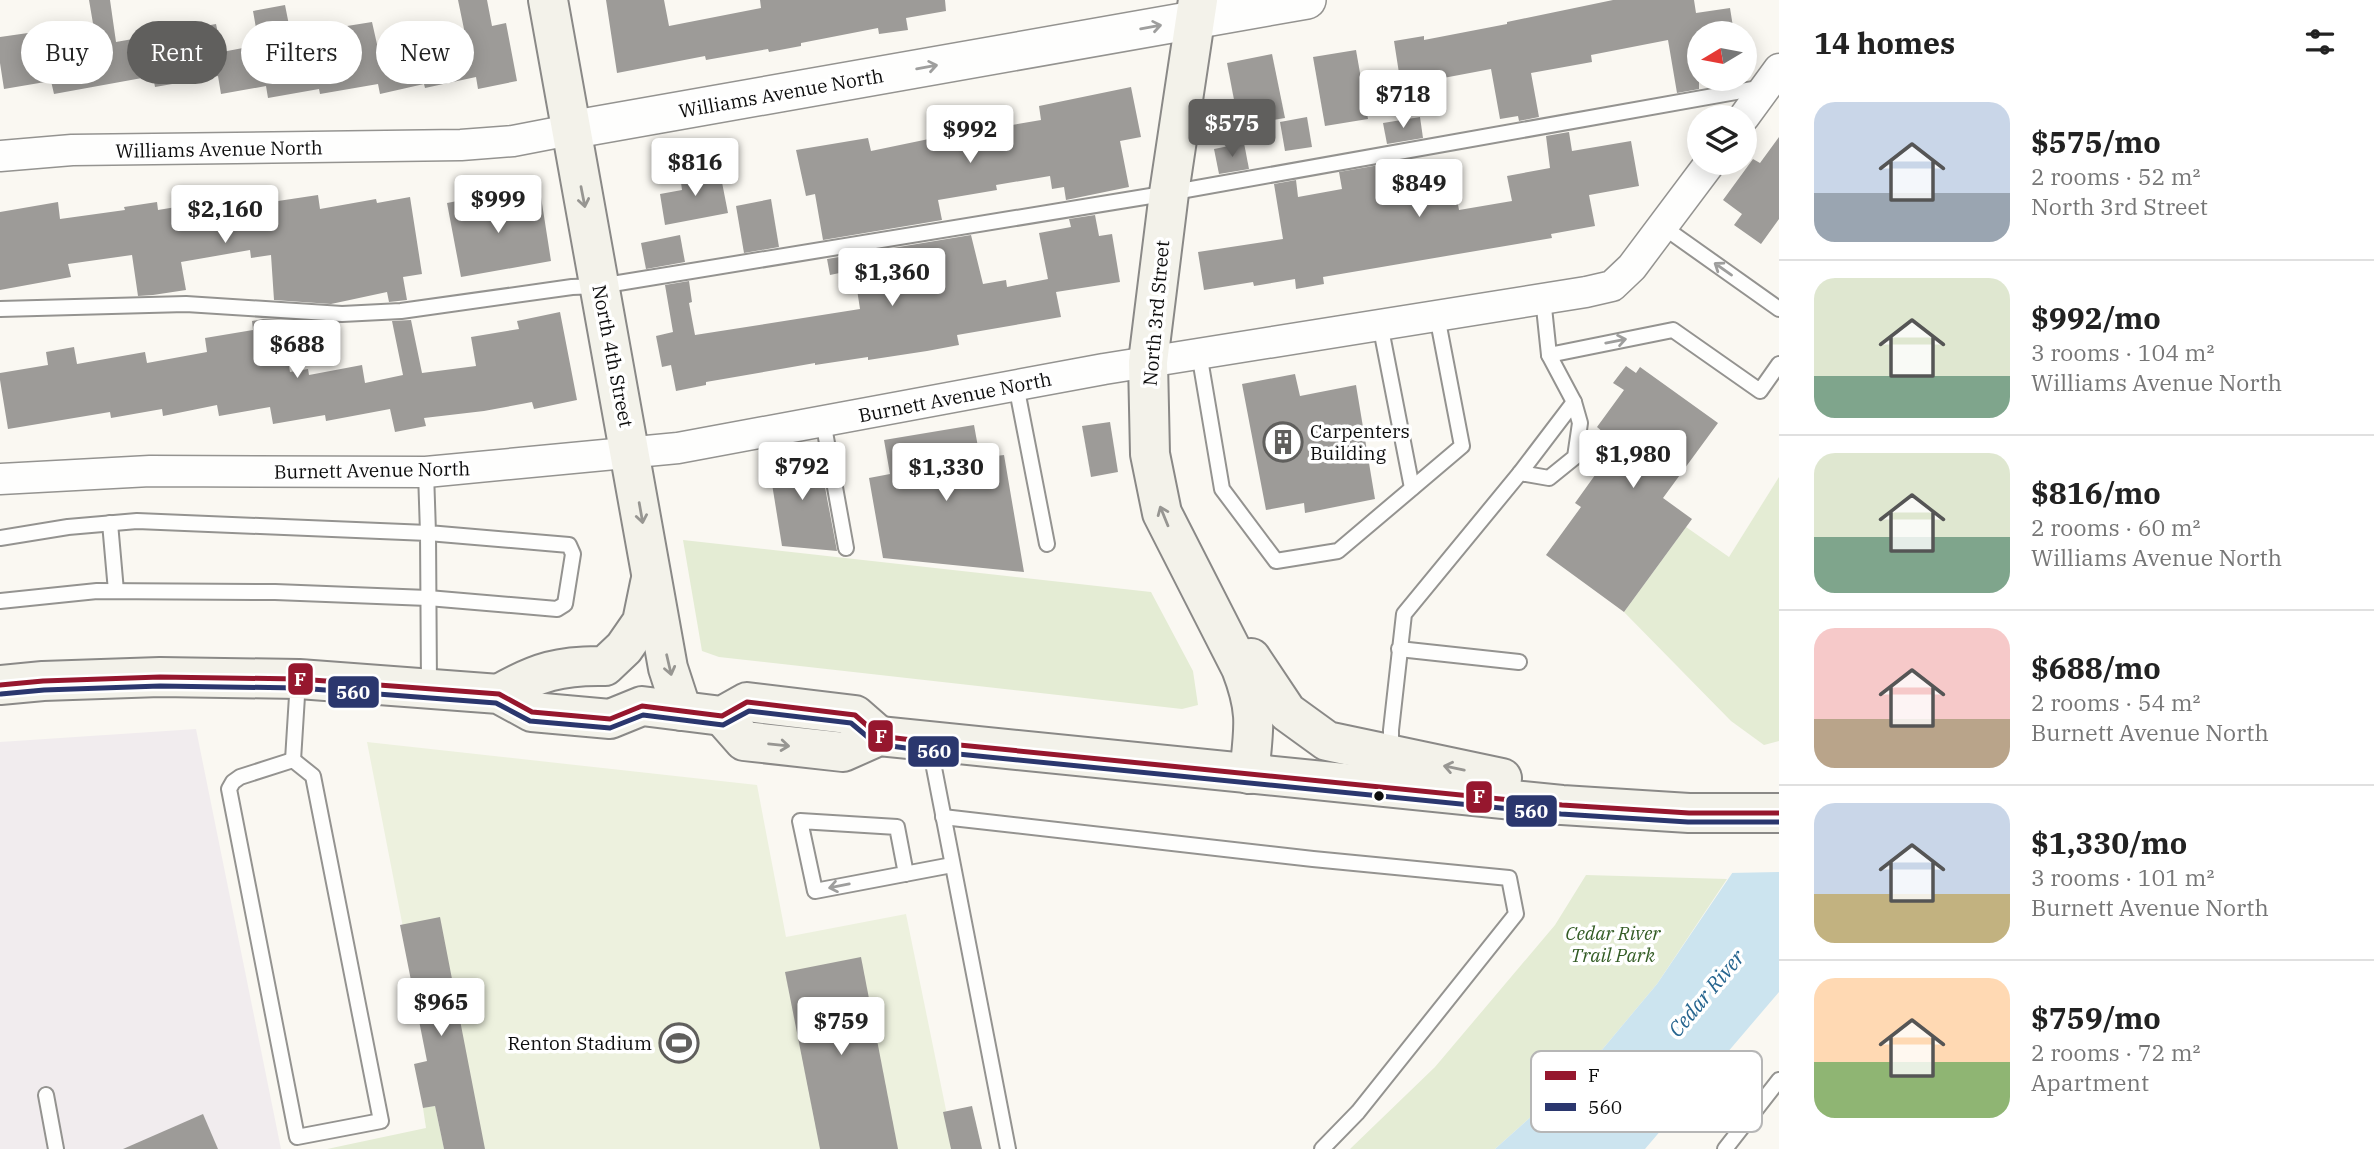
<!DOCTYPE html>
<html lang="en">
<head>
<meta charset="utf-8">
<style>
  body { margin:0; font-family:"IBM Plex Serif",serif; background:#f6f6f6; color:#222; height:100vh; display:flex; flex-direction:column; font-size:26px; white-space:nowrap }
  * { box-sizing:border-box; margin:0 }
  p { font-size:23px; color:#767676 }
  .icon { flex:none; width:38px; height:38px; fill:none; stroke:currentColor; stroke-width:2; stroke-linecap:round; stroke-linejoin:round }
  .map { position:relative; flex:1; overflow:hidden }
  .details { display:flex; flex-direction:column; background:#fff; width:595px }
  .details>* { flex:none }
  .hud { position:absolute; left:21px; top:21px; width:665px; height:63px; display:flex; gap:14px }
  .needle { width:46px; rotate:260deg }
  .fabs { position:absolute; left:1687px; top:21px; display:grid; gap:14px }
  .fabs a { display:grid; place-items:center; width:70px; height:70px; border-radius:50%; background:#fff; box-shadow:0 4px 18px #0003; font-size:35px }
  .price { position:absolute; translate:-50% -60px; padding:0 16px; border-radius:7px; background:#fff; color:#222; font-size:23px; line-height:46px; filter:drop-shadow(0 2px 4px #0008) }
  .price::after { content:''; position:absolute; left:50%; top:42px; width:21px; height:16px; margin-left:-10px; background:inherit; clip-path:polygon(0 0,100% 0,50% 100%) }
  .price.selected { background:#605f5d; color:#fff }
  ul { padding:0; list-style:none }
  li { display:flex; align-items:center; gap:21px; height:175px; padding:0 35px }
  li+li { border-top:2px solid #e0e0e0 }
  li span { display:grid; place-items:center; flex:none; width:196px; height:140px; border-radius:21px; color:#555 }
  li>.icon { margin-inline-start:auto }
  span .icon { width:84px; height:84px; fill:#fffc; stroke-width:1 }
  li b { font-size:30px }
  h2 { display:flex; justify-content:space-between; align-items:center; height:84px; padding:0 35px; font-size:30px }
  .pill { padding:0 24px; border-radius:32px; background:#fff; box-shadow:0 4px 18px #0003; font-size:24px; line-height:63px }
  .pill.selected { background:#605f5d; color:#fff }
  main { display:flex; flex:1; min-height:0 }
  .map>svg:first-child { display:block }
  .industrial { fill:#f1ecee }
  .green { fill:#e4ecd4 }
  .pitch { fill:#edf1de }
  .water { fill:#cce4ef }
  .pier { fill:#faf8f2 }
  .building { fill:#9d9b98 }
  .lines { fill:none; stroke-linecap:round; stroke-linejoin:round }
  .service-casing { stroke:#949390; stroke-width:18 }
  .minor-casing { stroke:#949390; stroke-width:33 }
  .tertiary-casing { stroke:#949390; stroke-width:40 }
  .secondary-casing { stroke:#8a8987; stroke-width:42 }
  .service { stroke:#fefefd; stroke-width:14 }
  .minor { stroke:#fefefd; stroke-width:30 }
  .tertiary { stroke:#fefefd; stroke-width:37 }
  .secondary { stroke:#f3f2ea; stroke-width:38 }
  .bus-1-casing { stroke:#fff; stroke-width:10 }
  .bus-2-casing { stroke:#fff; stroke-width:10 }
  .bus-1 { stroke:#96172e; stroke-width:5 }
  .bus-2 { stroke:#2b376e; stroke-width:5 }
  .oneway { stroke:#9e9e9d }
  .oneway2 { stroke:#979692 }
  .bus-dot { fill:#0d0d0d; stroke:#fff; stroke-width:2.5 }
  .labels { text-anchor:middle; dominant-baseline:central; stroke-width:7; stroke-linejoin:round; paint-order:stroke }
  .street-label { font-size:19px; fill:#0d0d0d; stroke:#fff }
  .poi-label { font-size:19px; fill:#0d0d0d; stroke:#fff; text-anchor:start }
  .park-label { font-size:19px; font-style:italic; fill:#335c25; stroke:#fff }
  .water-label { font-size:21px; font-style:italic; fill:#26658f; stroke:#fff }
  .key { fill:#fff; stroke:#b6b6b6; stroke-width:2 }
  .key-label { font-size:19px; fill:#0d0d0d }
  .line-badge { stroke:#fff; stroke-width:2.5 }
  .badge-label { font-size:19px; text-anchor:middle; font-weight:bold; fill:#fff }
</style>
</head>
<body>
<main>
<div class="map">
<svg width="1779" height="1149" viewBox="0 0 1779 1149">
  <rect width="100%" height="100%" fill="#faf8f2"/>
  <path class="industrial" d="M 196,729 L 281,1149 L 0,1149 L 0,742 Z"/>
  <g class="green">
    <path d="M 1779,477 L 1779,741 L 1764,745 L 1731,721 L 1624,612 L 1686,527 L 1729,557 Z"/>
    <path d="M 683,540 L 1151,592 L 1193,671 L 1198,705 L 1182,709 L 719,657 L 702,651 Z"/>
    <path d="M 1586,875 L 1727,879 L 1657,984 L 1591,1063 L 1495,1149 L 1350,1149 L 1435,1067 L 1555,925 Z"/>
    <path d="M 435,1106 L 444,1149 L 327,1149 L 426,1128 L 423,1108 Z"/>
  </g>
  <path class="pitch" d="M 367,742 L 757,785 L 786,937 L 906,914 L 954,1149 L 446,1149 Z"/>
  <path class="water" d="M 1779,804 L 1779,992 L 1645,1149 L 1495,1149 L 1591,1063 L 1657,984 Z"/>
  <path class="pier" d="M 1779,800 L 1779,872 L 1728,873 L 1776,802 Z"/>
  <g class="building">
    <path d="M 89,0 L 110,0 L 116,42 L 216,24 L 222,52 L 259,45 L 253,11 L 285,5 L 291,35 L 372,22 L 379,53 L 417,45 L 416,43 L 465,34 L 458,0 L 487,0 L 492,26 L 506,23 L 517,81 L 478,89 L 476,77 L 425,88 L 424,84 L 380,94 L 378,84 L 320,94 L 319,89 L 268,98 L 266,86 L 221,94 L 218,76 L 155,87 L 153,76 L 54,94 L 51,81 L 4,89 L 0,63 L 0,37 L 28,33 L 33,64 L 98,53 Z"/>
    <path d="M 606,0 L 664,0 L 669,26 L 761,8 L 760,0 L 945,0 L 946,11 L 906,18 L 908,30 L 879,34 L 878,28 L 801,43 L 801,46 L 769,52 L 768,49 L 706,60 L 705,56 L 617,73 Z"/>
    <path d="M 1613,0 L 1694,0 L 1696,13 L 1730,8 L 1734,33 L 1699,33 L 1699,89 L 1677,93 L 1668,40 L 1591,55 L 1592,62 L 1531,73 L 1539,117 L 1519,121 L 1518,116 L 1500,119 L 1491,69 L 1401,86 L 1394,41 L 1424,36 L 1424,40 L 1507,24 L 1507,22 Z"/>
    <path d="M 1356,50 L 1368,119 L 1325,126 L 1313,57 Z"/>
    <path d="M 1272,54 L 1285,118 L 1239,126 L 1227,63 Z"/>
    <path d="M 1131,87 L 1141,137 L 1120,141 L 1129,187 L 1066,200 L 1064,187 L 1052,189 L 1050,176 L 996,185 L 997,190 L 938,200 L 942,220 L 823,240 L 815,194 L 806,196 L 796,150 L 868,138 L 871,151 L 977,129 L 977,131 L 1041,120 L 1039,106 Z"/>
    <path d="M 1307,117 L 1312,147 L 1285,151 L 1280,122 Z"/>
    <path d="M 1420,117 L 1423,138 L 1387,144 L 1383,123 Z"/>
    <path d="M 1569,132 L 1572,151 L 1631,141 L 1639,186 L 1589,195 L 1595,226 L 1551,234 L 1552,238 L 1323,277 L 1324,284 L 1296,289 L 1295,279 L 1254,286 L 1253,282 L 1204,290 L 1198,252 L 1283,239 L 1274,184 L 1296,180 L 1298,197 L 1342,189 L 1339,172 L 1391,163 L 1397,193 L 1454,182 L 1459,210 L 1512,201 L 1507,176 L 1550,168 L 1546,136 Z"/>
    <path d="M 1779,137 L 1779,219 L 1761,244 L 1734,225 L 1742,214 L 1723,200 L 1753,159 L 1760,163 Z"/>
    <path d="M 1244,143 L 1249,169 L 1219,174 L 1214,149 Z"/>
    <path d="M 719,167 L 728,213 L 665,225 L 660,194 L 682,190 L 680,175 Z"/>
    <path d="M 318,195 L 320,209 L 376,199 L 377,203 L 410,197 L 422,274 L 403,277 L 407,300 L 389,302 L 387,292 L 331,304 L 274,300 L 271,255 L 251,258 L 250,250 L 181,262 L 186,290 L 153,295 L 138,296 L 132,255 L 68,264 L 71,277 L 0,290 L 0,212 L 58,202 L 60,219 L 125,210 L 124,207 L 157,202 L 158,210 L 212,201 L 213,209 L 278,198 L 278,201 Z"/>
    <path d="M 483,196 L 485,206 L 541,197 L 551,261 L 461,277 L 447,203 Z"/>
    <path d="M 771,199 L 779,247 L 744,253 L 736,206 Z"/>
    <path d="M 1095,215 L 1099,236 L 1112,234 L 1120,282 L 1056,292 L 1061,317 L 957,335 L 959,345 L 927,351 L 868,360 L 868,357 L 815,365 L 815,363 L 706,382 L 706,385 L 676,391 L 671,365 L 662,367 L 656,336 L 673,332 L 665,285 L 689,281 L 692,302 L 689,303 L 695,335 L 860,309 L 854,270 L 830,275 L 827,259 L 971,235 L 983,284 L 1006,280 L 1007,287 L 1048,279 L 1039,233 L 1071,227 L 1069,219 Z"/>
    <path d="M 680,235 L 685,262 L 646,269 L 641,243 Z"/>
    <path d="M 560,312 L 577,400 L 534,409 L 532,402 L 484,411 L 424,418 L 426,426 L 395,432 L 390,409 L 326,421 L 325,415 L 273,424 L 270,407 L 219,416 L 217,405 L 163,416 L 162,409 L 111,418 L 110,412 L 8,429 L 0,380 L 0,373 L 48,365 L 46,352 L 74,347 L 77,364 L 145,352 L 147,363 L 207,352 L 205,338 L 253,330 L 252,321 L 263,319 L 281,320 L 290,372 L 308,369 L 309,375 L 362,365 L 365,383 L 403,375 L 392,321 L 411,320 L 422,373 L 476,366 L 471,337 L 519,329 L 517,321 Z"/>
    <path d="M 1626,366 L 1636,373 L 1640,367 L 1718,423 L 1663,498 L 1692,519 L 1624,612 L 1546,555 L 1581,507 L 1575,503 L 1613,450 L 1599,440 L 1604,433 L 1597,427 L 1624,390 L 1613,383 Z"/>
    <path d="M 1295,374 L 1300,396 L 1356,385 L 1375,499 L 1305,513 L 1304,503 L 1266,510 L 1242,384 Z"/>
    <path d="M 1110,422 L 1118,472 L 1091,477 L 1082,426 Z"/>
    <path d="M 974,425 L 980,458 L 1004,455 L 1024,572 L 883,558 L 869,478 L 890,474 L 884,440 Z"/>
    <path d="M 818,450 L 837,551 L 782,546 L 768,459 Z"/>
    <path d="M 440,917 L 485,1149 L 444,1149 L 435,1106 L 423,1108 L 414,1064 L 427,1061 L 400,925 Z"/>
    <path d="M 861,957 L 898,1149 L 820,1149 L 785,972 Z"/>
    <path d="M 972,1106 L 982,1149 L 951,1149 L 943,1112 Z"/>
    <path d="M 203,1114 L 218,1149 L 123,1149 Z"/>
  </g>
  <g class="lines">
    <g class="service-casing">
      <g id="service">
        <path d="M 1662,226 L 1779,309"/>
        <path d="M 0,309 L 186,304 L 342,314 L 401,311 L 572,287 L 600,286 L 1169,193 L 1764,87"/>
        <path d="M 1380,324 L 1412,488"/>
        <path d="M 1199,353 L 1222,489 L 1276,561 L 1338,551 L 1462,446 L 1437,316"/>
        <path d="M 1549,355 L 1673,330 L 1760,391 L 1779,364"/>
        <path d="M 1016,385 L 1047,544"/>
        <path d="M 823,421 L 846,548"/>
        <path d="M 1520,473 L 1574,402"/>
        <path d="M 110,523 L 116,591"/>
        <path d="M 0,538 L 68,527 L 137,521 L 428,533 L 429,686"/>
        <path d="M 0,601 L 97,591 L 275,592 L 428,598 L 557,609 L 565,604 L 573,554 L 569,545 L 428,533 L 426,472"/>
        <path d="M 1399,649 L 1519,662"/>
        <path d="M 929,742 L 1008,1149"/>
        <path d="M 1391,754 L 1391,730 L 1404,614 L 1520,473 L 1549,478 L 1575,457 L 1580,423 L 1574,402 L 1549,355 L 1543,298"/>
        <path d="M 293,760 L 313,776 L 381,1121 L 297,1137 L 229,789 L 233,782 L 240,777 Z"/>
        <path d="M 293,760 L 298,680"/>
        <path d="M 943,817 L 1313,859 L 1509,878 L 1516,914 L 1358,1112 L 1322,1149"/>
        <path d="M 906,874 L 897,827 L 800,821 L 815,891 L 952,865"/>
        <path d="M 46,1095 L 56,1149"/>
        <path d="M 1725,1149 L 1779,1080"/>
      </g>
    </g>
    <g class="minor-casing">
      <g id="minor">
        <path d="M 1744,117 L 1779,69"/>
        <path d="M 0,156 L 72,150 L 461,145 L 513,141 L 570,130"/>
        <path d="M 0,479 L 150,471 L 426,472 L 678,448 L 1104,369 L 1586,292 L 1612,286 L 1632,267 L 1710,163"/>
      </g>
    </g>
    <g class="tertiary-casing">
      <path id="tertiary" d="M 570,130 L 1307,0"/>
    </g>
    <g class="secondary-casing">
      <g id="secondary">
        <path d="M 548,0 L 668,668 L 682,711"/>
        <path d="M 1198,0 L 1169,193 L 1148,362 L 1150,454 L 1162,513 L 1241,668 C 1258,712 1254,728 1249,774"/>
        <path d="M 1251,658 L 1287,712 L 1327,741 L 1502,778"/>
        <path d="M 0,685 L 43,681 L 160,677 L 299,679 L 499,694 L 532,712 L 610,719 L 642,706 L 722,716 L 747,702 L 855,715 L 879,736"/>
        <path d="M 499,694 C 537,672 561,665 605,666 L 624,648 L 642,622 L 650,583"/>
        <path d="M 722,716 L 744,741 L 843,752 L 879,736 L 1562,805 L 1689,813 L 1779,813"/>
      </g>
    </g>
    <use href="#service" class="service"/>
    <use href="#minor" class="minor"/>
    <use href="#tertiary" class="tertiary"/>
    <use href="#secondary" class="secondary"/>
    <g class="bus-1-casing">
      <path id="bus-1" d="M 0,685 L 43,681 L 160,677 L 299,679 L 499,694 L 532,712 L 610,719 L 642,706 L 722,716 L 747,702 L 855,715 L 879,736 L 929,742 L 1562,805 L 1689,813 L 1779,813"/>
    </g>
    <g class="bus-2-casing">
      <path id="bus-2" d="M 1,694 L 44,690 L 160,686 L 299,688 L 496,703 L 530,721 L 610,728 L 643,715 L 723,725 L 749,711 L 851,723 L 876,744 L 928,751 L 1561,814 L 1688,822 L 1779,822"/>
    </g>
    <use href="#bus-1" class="bus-1"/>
    <use href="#bus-2" class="bus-2"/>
  </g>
  <defs><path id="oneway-shaft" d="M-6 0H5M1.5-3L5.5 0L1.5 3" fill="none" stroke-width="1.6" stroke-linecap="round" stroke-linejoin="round" transform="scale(1.75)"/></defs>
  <g class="oneway">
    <use href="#oneway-shaft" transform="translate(1151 27) rotate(-10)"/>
    <use href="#oneway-shaft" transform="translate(927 67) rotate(-10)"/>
    <use href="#oneway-shaft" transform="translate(1723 269) rotate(-145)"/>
    <use href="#oneway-shaft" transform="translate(1616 341) rotate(-11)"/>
    <use href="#oneway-shaft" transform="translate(839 886) rotate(169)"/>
  </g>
  <g class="oneway2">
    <use href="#oneway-shaft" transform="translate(583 197) rotate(79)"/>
    <use href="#oneway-shaft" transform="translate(641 513) rotate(80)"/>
    <use href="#oneway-shaft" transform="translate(1164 516) rotate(-112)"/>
    <use href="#oneway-shaft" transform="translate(669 665) rotate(77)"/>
    <use href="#oneway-shaft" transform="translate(779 745) rotate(6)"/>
    <use href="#oneway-shaft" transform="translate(1454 768) rotate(-168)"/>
  </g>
  <defs>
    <g id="building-ring" transform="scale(2.0125)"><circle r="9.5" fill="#fff" stroke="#605f5d" stroke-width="1.5"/><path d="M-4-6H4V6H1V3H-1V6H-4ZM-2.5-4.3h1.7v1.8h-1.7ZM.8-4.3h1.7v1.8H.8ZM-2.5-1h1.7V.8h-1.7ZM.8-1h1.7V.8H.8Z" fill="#605f5d"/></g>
    <g id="stadium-ring" transform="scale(2.0125)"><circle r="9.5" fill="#fff" stroke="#605f5d" stroke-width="1.5"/><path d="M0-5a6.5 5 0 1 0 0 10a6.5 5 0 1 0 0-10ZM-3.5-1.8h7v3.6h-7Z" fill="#605f5d"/></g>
  </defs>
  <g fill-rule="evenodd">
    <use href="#building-ring" x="1283" y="442"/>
    <use href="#stadium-ring" x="679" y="1043"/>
  </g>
  <circle class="bus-dot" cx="1379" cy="796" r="6"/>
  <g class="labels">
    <g class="street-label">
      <text transform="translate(781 93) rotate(-10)">Williams Avenue North</text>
      <text transform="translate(219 149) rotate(-1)">Williams Avenue North</text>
      <text transform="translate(1156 313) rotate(-85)">North 3rd Street</text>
      <text transform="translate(613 356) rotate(79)">North 4th Street</text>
      <text transform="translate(955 397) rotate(-11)">Burnett Avenue North</text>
      <text transform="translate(372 470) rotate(-1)">Burnett Avenue North</text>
    </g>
    <g class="poi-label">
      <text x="1310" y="431">Carpenters<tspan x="1310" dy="22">Building</tspan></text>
      <text x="652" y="1043" text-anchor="end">Renton Stadium</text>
    </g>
    <g class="park-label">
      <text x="1613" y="933">Cedar River<tspan x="1613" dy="22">Trail Park</tspan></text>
    </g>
    <g class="water-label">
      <text transform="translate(1706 993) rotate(-50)">Cedar River</text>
    </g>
  </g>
  <rect x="1531" y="1051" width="231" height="81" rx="10" class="key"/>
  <rect x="1545" y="1071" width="31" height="9" fill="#96172e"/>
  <rect x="1545" y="1103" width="31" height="8" fill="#2b376e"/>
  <g class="key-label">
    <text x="1588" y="1082">F</text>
    <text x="1588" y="1114">560</text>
  </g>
  <g class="line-badge">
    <rect x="287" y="662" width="27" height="34" rx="7" fill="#96172e"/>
    <rect x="327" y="675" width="53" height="34" rx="7" fill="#2b376e"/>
    <rect x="867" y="719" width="27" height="34" rx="7" fill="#96172e"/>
    <rect x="907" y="735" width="53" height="33" rx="7" fill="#2b376e"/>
    <rect x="1465" y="780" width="28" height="34" rx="7" fill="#96172e"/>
    <rect x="1505" y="794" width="53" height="34" rx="7" fill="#2b376e"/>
  </g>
  <g class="badge-label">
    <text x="300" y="686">F</text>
    <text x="353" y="699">560</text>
    <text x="881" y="743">F</text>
    <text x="934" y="758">560</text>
    <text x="1479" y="803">F</text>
    <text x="1531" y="818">560</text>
  </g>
</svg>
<div class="fabs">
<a><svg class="needle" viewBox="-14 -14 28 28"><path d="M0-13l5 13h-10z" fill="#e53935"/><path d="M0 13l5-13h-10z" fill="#767676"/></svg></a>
<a><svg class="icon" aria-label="layers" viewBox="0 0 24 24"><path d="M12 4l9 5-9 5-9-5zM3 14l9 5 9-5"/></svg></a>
</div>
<b class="price" style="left:1403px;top:130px">$718</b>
<b class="price selected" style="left:1232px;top:159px">$575</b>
<b class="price" style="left:970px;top:165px">$992</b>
<b class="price" style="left:695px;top:198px">$816</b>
<b class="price" style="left:1419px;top:219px">$849</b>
<b class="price" style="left:498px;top:235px">$999</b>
<b class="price" style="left:225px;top:245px">$2,160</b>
<b class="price" style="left:892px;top:308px">$1,360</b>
<b class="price" style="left:297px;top:380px">$688</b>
<b class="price" style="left:1633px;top:490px">$1,980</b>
<b class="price" style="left:802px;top:502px">$792</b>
<b class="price" style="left:946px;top:503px">$1,330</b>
<b class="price" style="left:441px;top:1038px">$965</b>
<b class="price" style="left:841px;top:1057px">$759</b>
<div class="hud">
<a class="pill">Buy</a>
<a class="pill selected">Rent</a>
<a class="pill">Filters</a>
<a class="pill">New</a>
</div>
</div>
<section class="details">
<h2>14 homes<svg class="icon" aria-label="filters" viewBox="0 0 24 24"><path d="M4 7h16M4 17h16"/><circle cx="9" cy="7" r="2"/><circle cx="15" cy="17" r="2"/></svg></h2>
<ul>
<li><span style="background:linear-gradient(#c9d6e8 65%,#9aa5b1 0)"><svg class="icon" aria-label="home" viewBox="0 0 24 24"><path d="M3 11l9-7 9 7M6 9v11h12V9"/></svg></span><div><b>$575/mo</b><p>2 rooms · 52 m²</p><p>North 3rd Street</p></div></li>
<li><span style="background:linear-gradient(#dfe7d0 70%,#7fa58c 0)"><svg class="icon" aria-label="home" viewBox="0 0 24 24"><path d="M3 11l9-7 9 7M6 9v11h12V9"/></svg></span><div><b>$992/mo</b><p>3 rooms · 104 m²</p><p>Williams Avenue North</p></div></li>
<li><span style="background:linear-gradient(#dfe7d0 60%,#7fa58c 0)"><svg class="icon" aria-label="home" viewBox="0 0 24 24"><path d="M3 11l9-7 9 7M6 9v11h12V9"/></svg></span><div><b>$816/mo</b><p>2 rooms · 60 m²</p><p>Williams Avenue North</p></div></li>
<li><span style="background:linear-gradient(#f6c9c9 65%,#b9a48a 0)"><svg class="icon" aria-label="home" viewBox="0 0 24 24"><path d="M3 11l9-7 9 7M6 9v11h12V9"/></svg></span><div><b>$688/mo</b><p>2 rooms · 54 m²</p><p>Burnett Avenue North</p></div></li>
<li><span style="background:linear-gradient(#c9d6e8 65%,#c2b280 0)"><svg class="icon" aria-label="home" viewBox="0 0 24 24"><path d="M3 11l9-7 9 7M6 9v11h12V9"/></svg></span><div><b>$1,330/mo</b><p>3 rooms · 101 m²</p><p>Burnett Avenue North</p></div></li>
<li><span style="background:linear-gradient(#ffd9b3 60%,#8fb573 0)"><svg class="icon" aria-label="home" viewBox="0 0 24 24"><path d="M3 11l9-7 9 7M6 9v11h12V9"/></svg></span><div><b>$759/mo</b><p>2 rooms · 72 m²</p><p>Apartment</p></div></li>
</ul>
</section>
</main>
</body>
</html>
